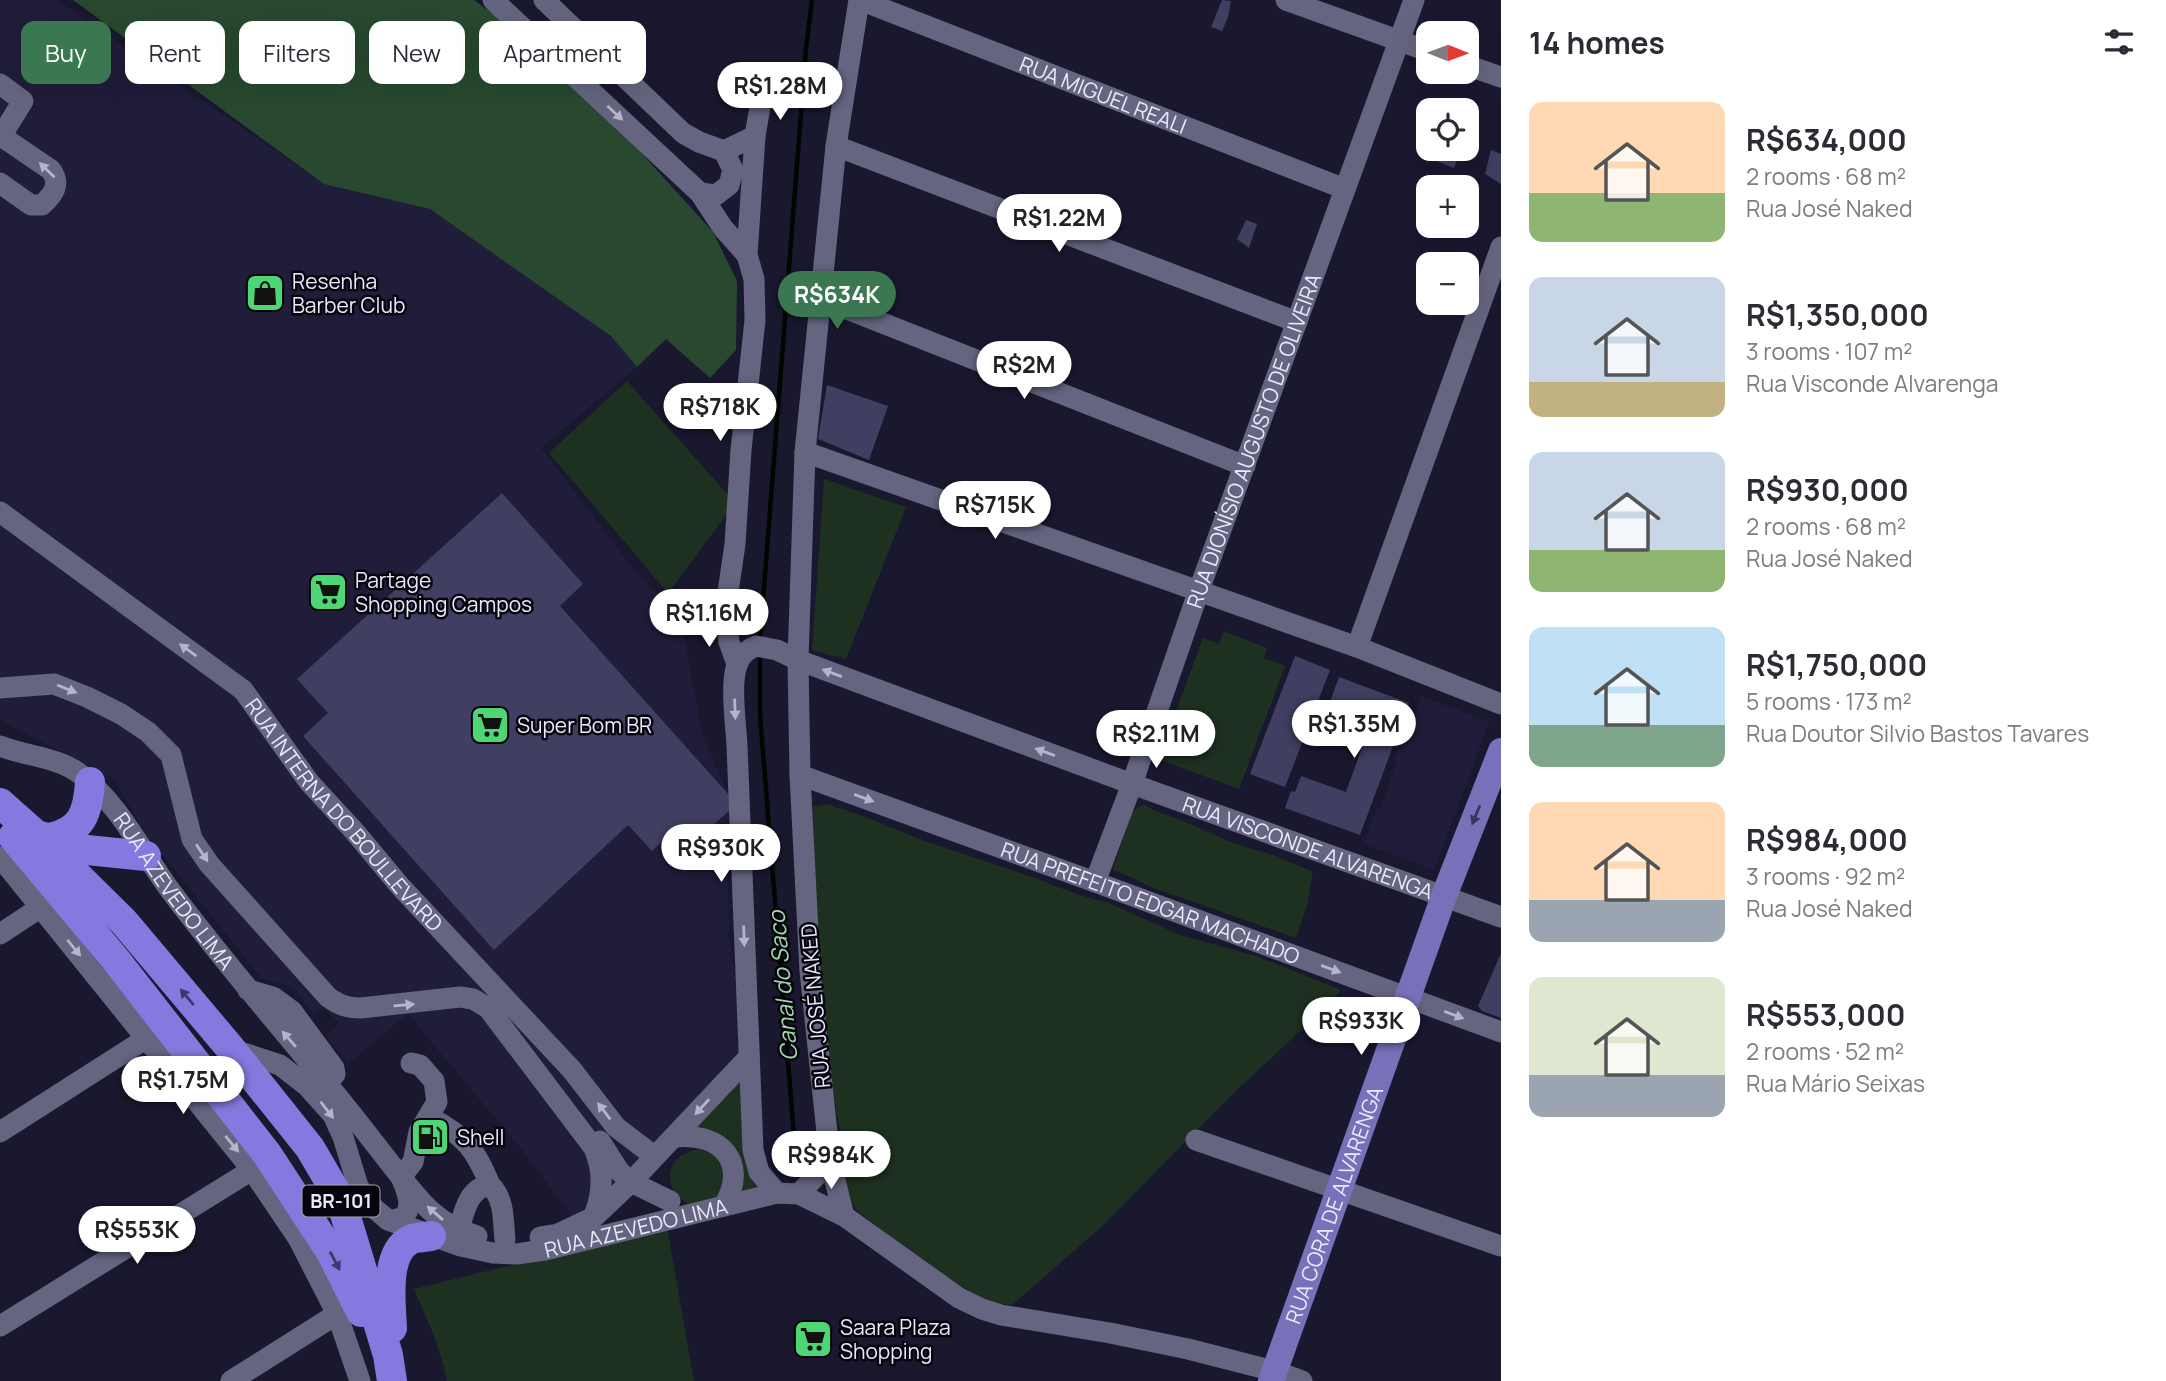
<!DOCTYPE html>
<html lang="en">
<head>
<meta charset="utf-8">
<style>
  body { margin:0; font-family:Manrope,sans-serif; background:#f7f7f7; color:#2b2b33; height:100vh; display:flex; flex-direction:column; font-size:26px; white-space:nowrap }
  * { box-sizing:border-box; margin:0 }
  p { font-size:23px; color:#7c7c81 }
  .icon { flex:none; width:38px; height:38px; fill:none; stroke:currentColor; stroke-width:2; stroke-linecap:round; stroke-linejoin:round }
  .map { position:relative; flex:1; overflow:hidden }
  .details { display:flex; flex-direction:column; background:#fff; width:665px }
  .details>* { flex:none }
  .hud { position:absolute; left:21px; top:21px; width:665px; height:63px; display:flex; gap:14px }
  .needle { width:46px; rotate:91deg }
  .tools { position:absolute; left:1416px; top:21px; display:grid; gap:14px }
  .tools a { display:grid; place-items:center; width:63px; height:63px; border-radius:14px; background:#fff; box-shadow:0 7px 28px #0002; font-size:35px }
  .price { position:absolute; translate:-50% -60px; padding:0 16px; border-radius:24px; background:#fff; color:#222; font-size:23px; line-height:46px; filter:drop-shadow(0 2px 4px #0008) }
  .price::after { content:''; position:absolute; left:50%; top:42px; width:21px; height:16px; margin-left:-10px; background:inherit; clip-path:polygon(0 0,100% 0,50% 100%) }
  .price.on { background:#3b7851; color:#fff }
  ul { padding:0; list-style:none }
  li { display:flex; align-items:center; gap:21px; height:175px; padding:0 28px }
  li span { display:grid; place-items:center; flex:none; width:196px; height:140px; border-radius:14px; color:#555 }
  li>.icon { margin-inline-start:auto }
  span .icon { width:84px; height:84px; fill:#fffc; stroke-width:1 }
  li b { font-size:30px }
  h2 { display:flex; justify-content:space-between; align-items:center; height:84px; padding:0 28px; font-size:30px }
  .pill { padding:0 24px; border-radius:14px; background:#fff; box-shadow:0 7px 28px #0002; font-size:24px; line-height:63px }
  .pill.on { background:#3b7851; color:#fff }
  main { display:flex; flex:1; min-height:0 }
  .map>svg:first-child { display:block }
  .built { fill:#201d3b }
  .green { fill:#1e3121 }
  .forest { fill:#28492f }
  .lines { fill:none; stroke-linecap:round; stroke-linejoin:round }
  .stream { stroke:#000700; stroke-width:4.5 }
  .building { fill:#403e61 }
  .minor { stroke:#656581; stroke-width:21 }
  .major { stroke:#7771b9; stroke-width:26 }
  .highway { stroke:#8379de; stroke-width:30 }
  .oneway { fill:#b4b4ca }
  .oneway2 { fill:#39365b }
  .oneway3 { fill:#3e396c }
  .labels { text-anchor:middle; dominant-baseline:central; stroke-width:5; stroke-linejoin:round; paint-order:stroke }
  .shield { fill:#06050e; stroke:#a5a5b3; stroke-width:2 }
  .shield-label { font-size:19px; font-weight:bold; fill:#e9e9fa }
  .street-label { font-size:21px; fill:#e9e9fa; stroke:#06050e }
  .poi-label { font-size:21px; fill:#e9e9fa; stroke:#06050e; text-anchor:start }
  .water-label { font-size:23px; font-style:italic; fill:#9fd9a9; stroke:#06050e }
</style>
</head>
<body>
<main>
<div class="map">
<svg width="1501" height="1381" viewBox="0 0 1501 1381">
  <rect width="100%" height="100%" fill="#19182f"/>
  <g class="built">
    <path d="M 0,0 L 57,0 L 324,184 L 430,209 L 569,305 L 611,336 L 637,367 L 541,448 L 629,563 L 682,622 L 701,731 L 726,790 L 738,803 L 731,812 L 727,853 L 729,936 L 748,1044 L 576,1222 L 526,1155 L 408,1014 L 348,1063 L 325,1036 L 339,1023 L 323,1007 L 314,1016 L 293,987 L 262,979 L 146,834 L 114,779 L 0,720 Z"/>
    <path d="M 1422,696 L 1489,722 L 1434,870 L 1364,844 L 1377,808 L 1380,809 L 1397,764 L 1393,762 L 1398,748 L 1402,749 Z"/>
  </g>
  <g class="green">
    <path d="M 627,381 L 735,503 L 668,593 L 549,453 Z"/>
    <path d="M 824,479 L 906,507 L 846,659 L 812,650 Z"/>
    <path d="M 1224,631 L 1267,648 L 1264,658 L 1285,666 L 1239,789 L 1158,759 L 1203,638 L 1219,644 Z"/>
    <path d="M 827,804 L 871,819 L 919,839 L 1024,874 L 1079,895 L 1109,903 L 1180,935 L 1256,956 L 1341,990 L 1312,1022 L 1298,1033 L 1235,1092 L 1099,1229 L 1012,1305 C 975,1302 946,1275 917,1255 C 899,1242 881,1230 864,1216 L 855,1209 L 843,1181 L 841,1134 L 832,1087 L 815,923 L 813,807 Z"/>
    <path d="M 1145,805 L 1155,811 L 1176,818 L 1236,844 L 1276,856 L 1313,872 L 1307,905 L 1296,938 L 1151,887 L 1113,869 L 1132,813 L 1138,807 Z"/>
    <path d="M 741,1073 L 754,1182 L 761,1191 L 739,1196 L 743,1180 L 691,1127 Z"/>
    <path d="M 700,1149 L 715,1155 L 726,1170 L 718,1198 L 689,1205 L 674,1193 C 672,1188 670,1180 670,1175 C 671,1159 686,1151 700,1149 Z"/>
    <path d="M 667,1227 L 694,1381 L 447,1381 C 441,1349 427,1319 414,1289 L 495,1269 L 588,1249 Z"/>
  </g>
  <path class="forest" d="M 73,0 L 474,0 L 559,62 L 713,232 L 737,281 L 736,350 L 710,378 L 666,339 L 637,367 L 611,336 L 430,209 L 324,184 Z"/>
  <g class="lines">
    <g class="stream">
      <path d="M 760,639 L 806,49 L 812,0"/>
      <path d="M 760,656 L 760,715 L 795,1148"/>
    </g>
  </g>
  <g class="building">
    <path d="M 1222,0 L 1231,1 L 1228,17 L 1222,31 L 1211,27 Z"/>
    <path d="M 1433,149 L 1452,149 L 1461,151 L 1454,168 L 1428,158 Z"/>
    <path d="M 1491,150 L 1501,154 L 1501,184 L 1485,174 Z"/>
    <path d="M 1246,220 L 1257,224 L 1249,248 L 1237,239 Z"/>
    <path d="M 827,385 L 888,406 L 869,460 L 818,439 Z"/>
    <path d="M 502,493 L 583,584 L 560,606 L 737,804 L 687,848 L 673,832 L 652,851 L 628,825 L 494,950 L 303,736 L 328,713 L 297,679 Z"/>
    <path d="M 1295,656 L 1330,670 L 1285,787 L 1250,774 Z"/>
    <path d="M 1339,677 L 1409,703 L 1360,835 L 1285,808 L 1291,791 L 1295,792 L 1301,776 L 1346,792 L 1371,723 L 1328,707 Z"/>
    <path d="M 1501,953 L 1501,1018 L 1482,1011 L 1478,1006 Z"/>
  </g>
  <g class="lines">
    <g class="minor">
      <path d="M 493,0 L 700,193 L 723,228 L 747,255"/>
      <path d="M 544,0 L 683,133 L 699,142 L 724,151 L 755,136"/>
      <path id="s1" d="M 860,0 L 1345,189"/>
      <path d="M 1286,0 L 1428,51"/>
      <path d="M 1466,65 L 1501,77"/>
      <path d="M 0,84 L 23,101 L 0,138"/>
      <path d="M 836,146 L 1297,322"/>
      <path d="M 0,183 L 31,205 L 42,205 C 54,194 61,184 51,170 L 1,136"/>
      <path d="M 700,193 L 716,195 L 729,185 L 733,170 L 724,151"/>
      <path d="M 819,298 L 1245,466"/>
      <path d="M 805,452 L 1357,647 L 1501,704"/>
      <path id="s2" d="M 0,512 L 243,690 L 309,782 L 355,832 L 400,886 L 572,1070 L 616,1127 L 654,1156"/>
      <path d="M 1357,647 L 1501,247"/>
      <path d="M 737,664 L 729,642 L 725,613 L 735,544 L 741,450 L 755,320 L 754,279 L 747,255 L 755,136 L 761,101"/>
      <path d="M 0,688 L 54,684 L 87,697 L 121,714 L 148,732 L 171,755 L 192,839 L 209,864 L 328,997 C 339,1005 347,1008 361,1008 L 460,997 L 473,999 L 488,1008 L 594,1148 C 604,1172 603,1192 594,1216"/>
      <path id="s3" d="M 0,746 C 25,756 58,757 80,774 C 117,802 140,848 167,886 C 218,955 273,1018 327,1084 C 350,1111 371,1139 393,1167 C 405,1182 417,1198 431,1211 C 445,1224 459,1230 477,1236"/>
      <path id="s4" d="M 800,775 L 1095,882 L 1501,1032"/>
      <path d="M 0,857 L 252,1170 L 298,1238 L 337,1314 L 360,1381"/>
      <path id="s5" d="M 1095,882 L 1132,784 L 1199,590 L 1414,0"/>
      <path d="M 0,934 L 41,907"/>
      <path d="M 248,990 L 273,997 L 292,1011 L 334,1068 L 335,1074 L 327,1084"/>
      <path id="s6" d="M 231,1049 L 280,1065 L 307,1086 L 333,1115 L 343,1137 L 358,1186 L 369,1204 L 388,1220 L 461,1246 L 493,1253 L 516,1254 L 545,1250 L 777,1193 L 799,1194 L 844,1216 L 959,1298 L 982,1309 L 1001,1315 L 1110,1333 L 1188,1349 L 1274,1371 L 1302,1381"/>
      <path d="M 429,1117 C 465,1136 475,1148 490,1185"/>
      <path d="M 0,1132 L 147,1038"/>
      <path d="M 675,1137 C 721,1132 749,1162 724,1206"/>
      <path d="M 1196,1140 L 1501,1246"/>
      <path d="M 600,1141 L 619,1171 L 631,1182 L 670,1201"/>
      <path id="s7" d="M 777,1193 L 759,1172 L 753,1150 L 737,746 C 736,725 730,684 737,665 C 740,656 748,649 756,646 L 777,650 L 798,660 L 1132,784 L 1501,917"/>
      <path d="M 799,1194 L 830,1161"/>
      <path d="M 844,1216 L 830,1161 L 810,971 L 800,775 L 798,660 L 805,452 L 836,146 L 859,0"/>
      <path d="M 388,1220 C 418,1220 409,1195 401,1177 L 413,1162 L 419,1132 L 437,1102 L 434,1081 L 420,1065 L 411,1063"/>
      <path d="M 459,1230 C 464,1212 468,1188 490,1185 C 505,1199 503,1221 505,1240"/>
      <path d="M 540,1237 L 558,1234 L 594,1217 L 631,1182 L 749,1057"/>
      <path d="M 0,1326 L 252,1170"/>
      <path d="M 231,1381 L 337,1314"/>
    </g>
    <path class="major" id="s8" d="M 1271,1381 L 1444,896 L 1501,751"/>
    <g class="highway">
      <path d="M 0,803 L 35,834 L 124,922 L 231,1049 L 310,1148 L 341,1201 L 388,1355 L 392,1381"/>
      <path d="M 40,836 L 77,849 L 146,856"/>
      <path d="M 13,837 L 115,959 L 267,1154 L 331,1252 L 361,1312"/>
      <path d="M 50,838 C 82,831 88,813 90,782"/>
      <path d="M 392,1328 C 391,1304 384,1253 410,1240 C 415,1237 425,1237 431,1236"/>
    </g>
  </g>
  <defs><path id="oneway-solid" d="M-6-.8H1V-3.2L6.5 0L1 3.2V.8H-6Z" transform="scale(1.75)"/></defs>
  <g class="oneway">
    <use href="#oneway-solid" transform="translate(615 113) rotate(43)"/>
    <use href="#oneway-solid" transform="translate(47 170) rotate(-136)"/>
    <use href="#oneway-solid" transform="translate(188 650) rotate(-144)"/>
    <use href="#oneway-solid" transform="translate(832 673) rotate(-160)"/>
    <use href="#oneway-solid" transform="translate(67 689) rotate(22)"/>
    <use href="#oneway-solid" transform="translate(735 709) rotate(88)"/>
    <use href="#oneway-solid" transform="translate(1045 752) rotate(-160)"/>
    <use href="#oneway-solid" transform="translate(864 798) rotate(20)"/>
    <use href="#oneway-solid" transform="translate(202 853) rotate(56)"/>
    <use href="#oneway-solid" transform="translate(744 936) rotate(88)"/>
    <use href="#oneway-solid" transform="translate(74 948) rotate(51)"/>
    <use href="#oneway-solid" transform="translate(1331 969) rotate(20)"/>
    <use href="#oneway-solid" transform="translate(404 1005) rotate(-5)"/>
    <use href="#oneway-solid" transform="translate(1454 1015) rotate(21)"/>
    <use href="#oneway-solid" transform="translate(289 1039) rotate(-131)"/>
    <use href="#oneway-solid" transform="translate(702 1107) rotate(133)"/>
    <use href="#oneway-solid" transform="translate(327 1110) rotate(52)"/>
    <use href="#oneway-solid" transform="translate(604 1111) rotate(-127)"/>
    <use href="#oneway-solid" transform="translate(232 1144) rotate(51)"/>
    <use href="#oneway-solid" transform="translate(435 1213) rotate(-139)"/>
  </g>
  <use class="oneway2" href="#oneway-solid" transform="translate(1476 815) rotate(112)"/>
  <g class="oneway3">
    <use href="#oneway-solid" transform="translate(187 997) rotate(-130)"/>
    <use href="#oneway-solid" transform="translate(335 1261) rotate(62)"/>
  </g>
  <defs>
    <g id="shop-square" transform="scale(2.0125)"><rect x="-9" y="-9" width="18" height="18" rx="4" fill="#4ed675" stroke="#06050e"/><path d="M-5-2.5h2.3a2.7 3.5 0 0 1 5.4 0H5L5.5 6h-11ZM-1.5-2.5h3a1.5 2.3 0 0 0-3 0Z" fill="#111"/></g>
    <g id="supermarket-square" transform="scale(2.0125)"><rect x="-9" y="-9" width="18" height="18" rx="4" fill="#4ed675" stroke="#06050e"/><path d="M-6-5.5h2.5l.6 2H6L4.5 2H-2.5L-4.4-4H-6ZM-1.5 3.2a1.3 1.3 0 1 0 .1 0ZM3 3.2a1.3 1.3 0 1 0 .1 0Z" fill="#111"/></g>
    <g id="fuel-square" transform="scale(2.0125)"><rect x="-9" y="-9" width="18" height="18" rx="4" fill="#4ed675" stroke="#06050e"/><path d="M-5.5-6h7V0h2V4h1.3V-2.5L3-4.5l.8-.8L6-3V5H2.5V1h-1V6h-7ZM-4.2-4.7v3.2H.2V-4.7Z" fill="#111"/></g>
  </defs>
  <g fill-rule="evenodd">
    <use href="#shop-square" x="265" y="293"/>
    <use href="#supermarket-square" x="328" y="592"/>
    <use href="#supermarket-square" x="490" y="725"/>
    <use href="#fuel-square" x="430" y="1137"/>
    <use href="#supermarket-square" x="813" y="1339"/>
  </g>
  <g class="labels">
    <rect class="shield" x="302.5" y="1185.5" width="77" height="31" rx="5"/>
    <g class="shield-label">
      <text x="341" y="1201">BR-101</text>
    </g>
    <g class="street-label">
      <text stroke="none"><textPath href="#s1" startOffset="261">RUA MIGUEL REALI</textPath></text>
      <text stroke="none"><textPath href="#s5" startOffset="469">RUA DIONÍSIO AUGUSTO DE OLIVEIRA</textPath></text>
      <text stroke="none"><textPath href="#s2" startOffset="462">RUA INTERNA DO BOULLEVARD</textPath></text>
      <text stroke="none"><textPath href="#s7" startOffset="1152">RUA VISCONDE ALVARENGA</textPath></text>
      <text stroke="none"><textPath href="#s3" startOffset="236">RUA AZEVEDO LIMA</textPath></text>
      <text stroke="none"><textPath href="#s4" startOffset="373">RUA PREFEITO EDGAR MACHADO</textPath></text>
      <text transform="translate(815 1006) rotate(-95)">RUA JOSÉ NAKED</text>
      <text stroke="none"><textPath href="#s8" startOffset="187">RUA CORA DE ALVARENGA</textPath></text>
      <text stroke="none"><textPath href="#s6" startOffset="502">RUA AZEVEDO LIMA</textPath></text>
    </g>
    <g class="poi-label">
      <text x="292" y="281">Resenha<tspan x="292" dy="24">Barber Club</tspan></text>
      <text x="355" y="580">Partage<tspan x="355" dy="24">Shopping Campos</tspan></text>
      <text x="517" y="725">Super Bom BR</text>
      <text x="457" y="1137">Shell</text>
      <text x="840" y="1327">Saara Plaza<tspan x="840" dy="24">Shopping</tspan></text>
    </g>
    <g class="water-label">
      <text transform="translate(782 986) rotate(-95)">Canal do Saco</text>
    </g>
  </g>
</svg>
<div class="tools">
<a><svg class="needle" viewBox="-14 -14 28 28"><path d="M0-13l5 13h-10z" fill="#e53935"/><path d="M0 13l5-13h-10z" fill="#7c7c81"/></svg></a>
<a><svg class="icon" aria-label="locate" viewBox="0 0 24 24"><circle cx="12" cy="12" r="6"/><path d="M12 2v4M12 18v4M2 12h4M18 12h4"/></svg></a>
<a>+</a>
<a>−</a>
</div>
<b class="price" style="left:780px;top:122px">R$1.28M</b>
<b class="price" style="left:1059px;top:254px">R$1.22M</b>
<b class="price on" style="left:837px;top:331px">R$634K</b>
<b class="price" style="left:1024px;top:401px">R$2M</b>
<b class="price" style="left:720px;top:443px">R$718K</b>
<b class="price" style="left:995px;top:541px">R$715K</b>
<b class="price" style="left:709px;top:649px">R$1.16M</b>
<b class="price" style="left:1354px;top:760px">R$1.35M</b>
<b class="price" style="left:1156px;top:770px">R$2.11M</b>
<b class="price" style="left:721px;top:884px">R$930K</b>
<b class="price" style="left:1361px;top:1057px">R$933K</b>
<b class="price" style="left:183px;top:1116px">R$1.75M</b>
<b class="price" style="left:831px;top:1191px">R$984K</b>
<b class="price" style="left:137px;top:1266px">R$553K</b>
<div class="hud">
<a class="pill on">Buy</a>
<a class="pill">Rent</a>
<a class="pill">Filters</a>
<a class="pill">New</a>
<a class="pill">Apartment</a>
</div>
</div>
<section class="details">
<h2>14 homes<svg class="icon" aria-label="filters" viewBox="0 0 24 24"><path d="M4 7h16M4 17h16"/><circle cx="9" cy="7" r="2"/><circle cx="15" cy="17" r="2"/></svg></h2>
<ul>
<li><span style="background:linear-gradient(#ffd9b3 65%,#8fb573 0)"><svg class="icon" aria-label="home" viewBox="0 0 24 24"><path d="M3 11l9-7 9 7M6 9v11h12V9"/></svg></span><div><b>R$634,000</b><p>2 rooms · 68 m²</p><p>Rua José Naked</p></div></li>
<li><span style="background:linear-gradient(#c9d6e8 75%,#c2b280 0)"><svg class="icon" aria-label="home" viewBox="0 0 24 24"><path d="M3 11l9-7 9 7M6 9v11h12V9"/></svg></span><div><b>R$1,350,000</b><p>3 rooms · 107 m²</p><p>Rua Visconde Alvarenga</p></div></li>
<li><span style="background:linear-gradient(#c9d6e8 70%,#8fb573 0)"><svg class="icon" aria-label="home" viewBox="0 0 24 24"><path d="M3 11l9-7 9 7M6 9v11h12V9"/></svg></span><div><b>R$930,000</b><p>2 rooms · 68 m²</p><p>Rua José Naked</p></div></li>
<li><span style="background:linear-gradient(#bfe0f5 70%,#7fa58c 0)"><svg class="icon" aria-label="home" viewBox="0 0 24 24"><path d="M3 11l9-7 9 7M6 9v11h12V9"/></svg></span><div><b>R$1,750,000</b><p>5 rooms · 173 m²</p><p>Rua Doutor Silvio Bastos Tavares</p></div></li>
<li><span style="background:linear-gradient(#ffd9b3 70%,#9aa5b1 0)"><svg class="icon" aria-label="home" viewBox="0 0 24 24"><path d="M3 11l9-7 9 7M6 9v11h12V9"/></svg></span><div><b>R$984,000</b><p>3 rooms · 92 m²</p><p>Rua José Naked</p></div></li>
<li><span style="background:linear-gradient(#dfe7d0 70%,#9aa5b1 0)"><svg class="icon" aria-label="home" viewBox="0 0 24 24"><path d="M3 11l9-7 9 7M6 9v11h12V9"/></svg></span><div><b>R$553,000</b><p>2 rooms · 52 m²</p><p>Rua Mário Seixas</p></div></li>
</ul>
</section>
</main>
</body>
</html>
